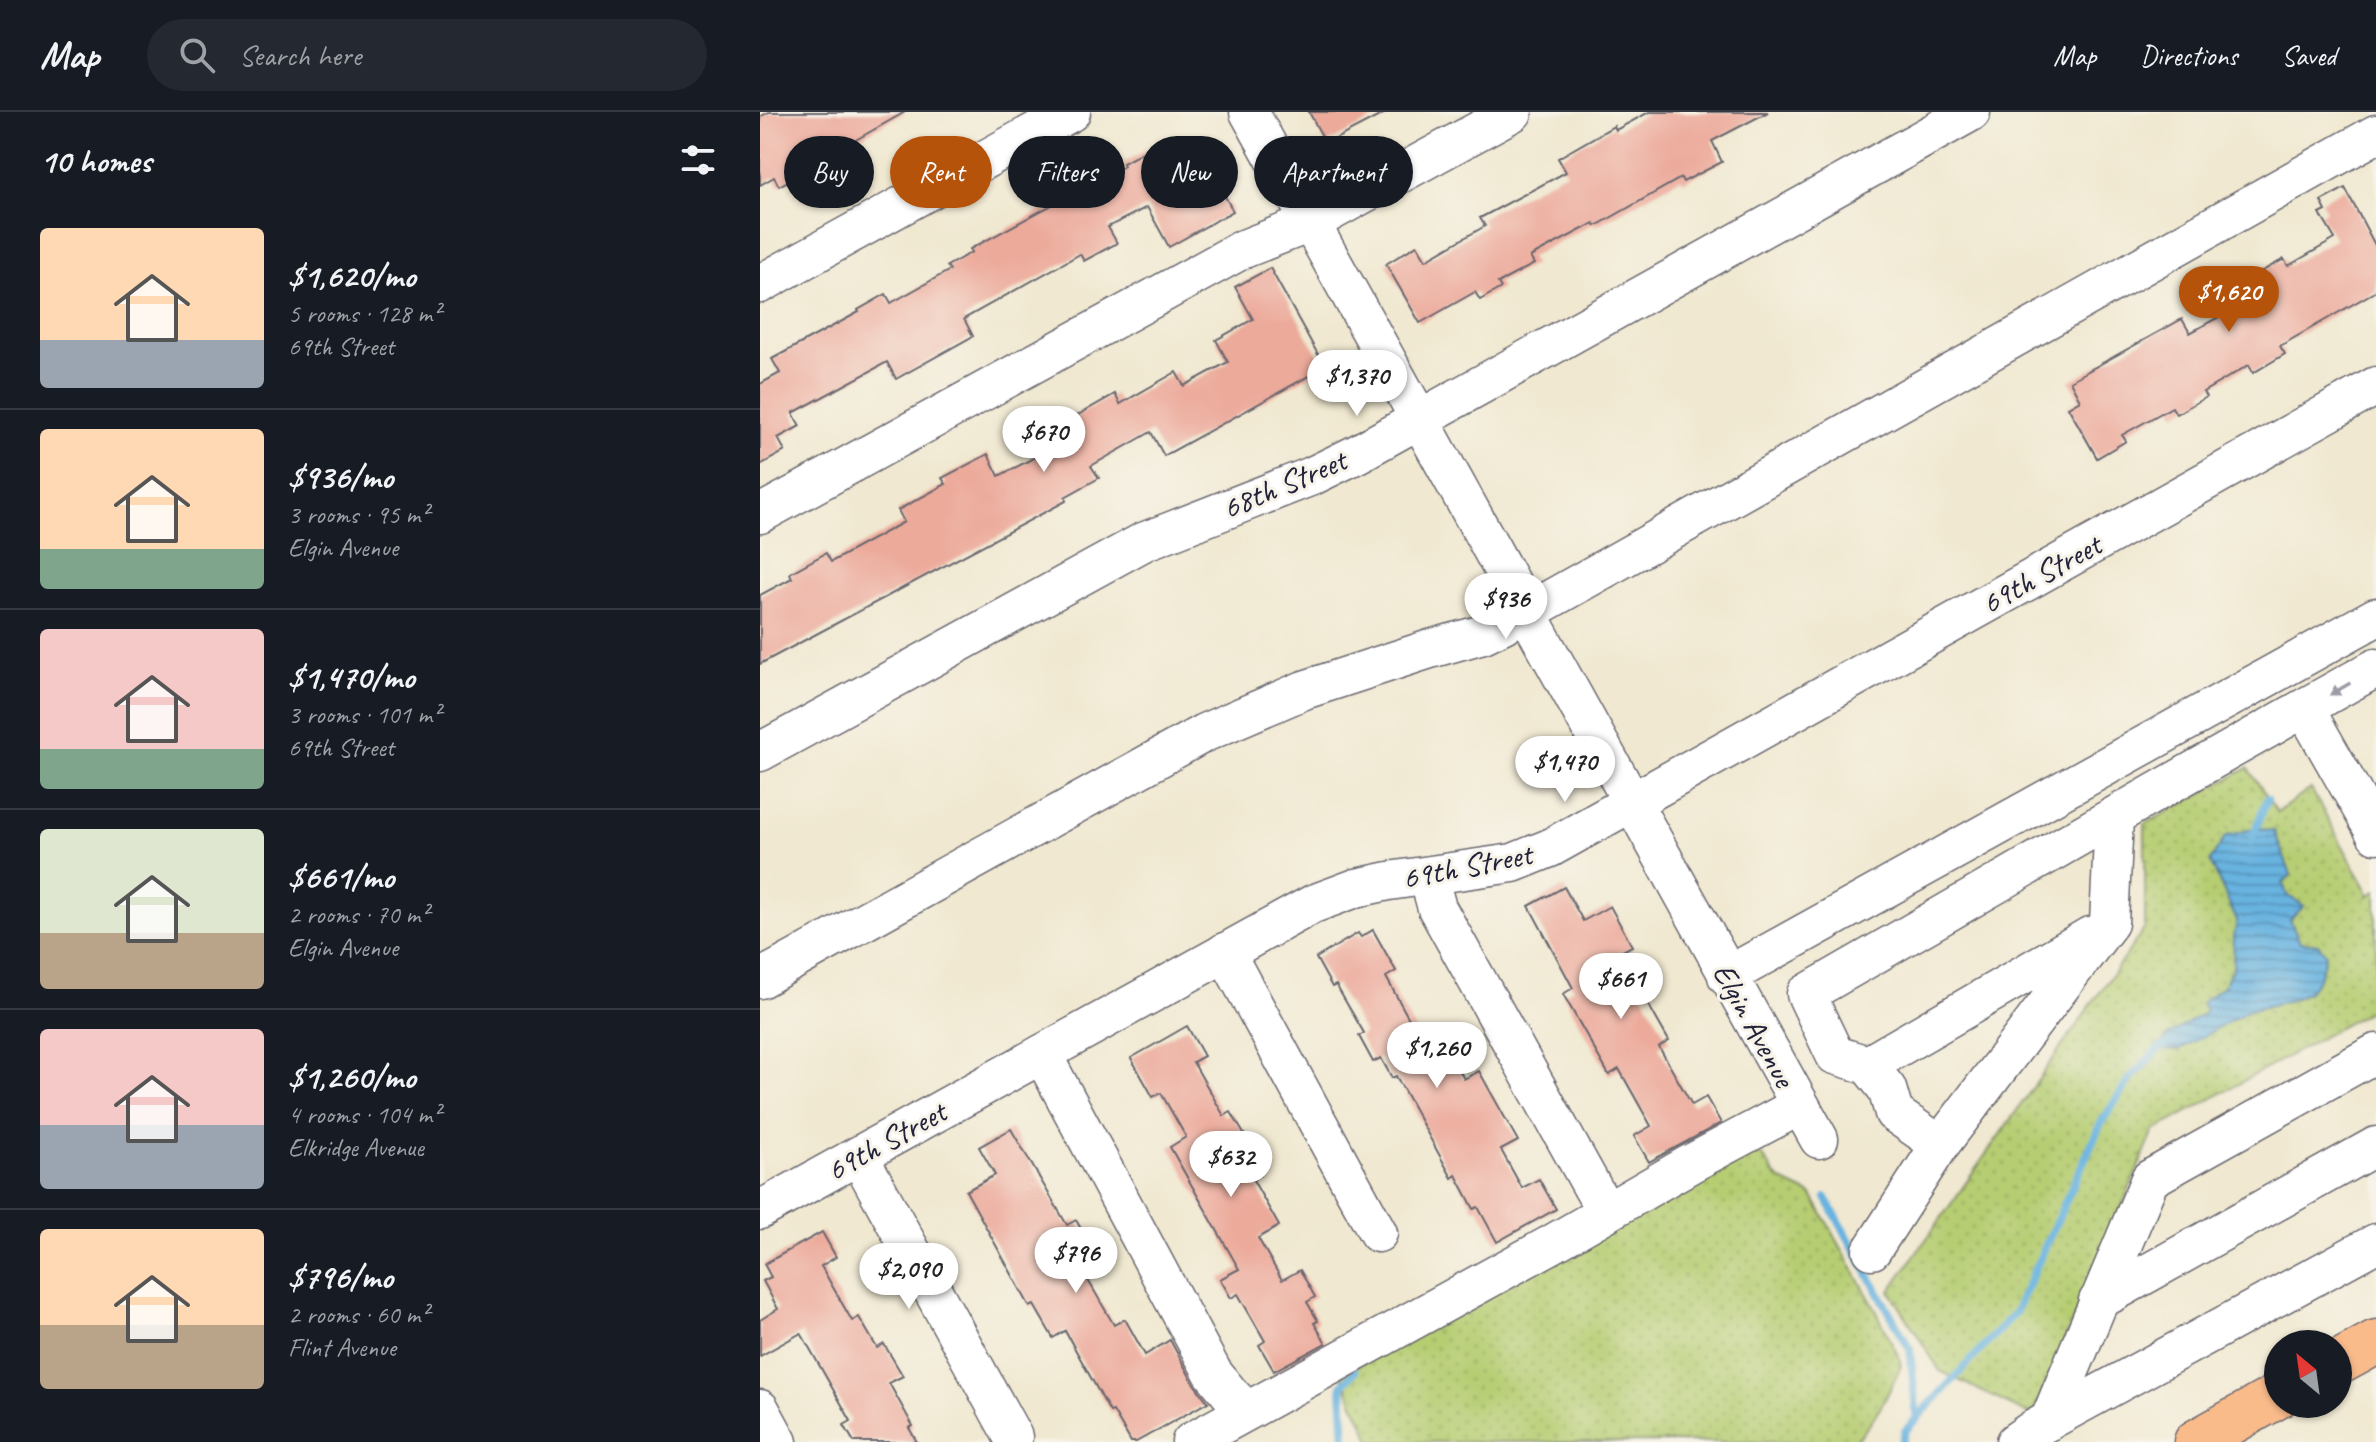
<!DOCTYPE html>
<html lang="en">
<head>
<meta charset="utf-8">
<style>
  body { margin:0; font-family:Caveat,sans-serif; background:#242831; color:#f1f3f6; height:100vh; display:flex; flex-direction:column; font-size:30px; white-space:nowrap }
  * { box-sizing:border-box; margin:0 }
  p { font-size:26px; color:#9ea1a6 }
  .icon { flex:none; width:44px; height:44px; fill:none; stroke:currentColor; stroke-width:2; stroke-linecap:round; stroke-linejoin:round }
  .map { position:relative; flex:1; overflow:hidden }
  .panel { display:flex; flex-direction:column; background:#171b24; width:760px }
  .panel>* { flex:none }
  .banner { position:absolute; left:24px; top:24px; width:760px; height:72px; display:flex; gap:16px }
  .needle { width:52px; rotate:331deg }
  .buttons { position:absolute; left:1504px; top:1218px; display:grid; gap:16px }
  .buttons a { display:grid; place-items:center; width:88px; height:88px; border-radius:50%; background:#171b24; box-shadow:0 2px 6px #0004; font-size:40px }
  .price { position:absolute; translate:-50% -68px; padding:0 18px; border-radius:28px; background:#fff; color:#222; font-size:26px; line-height:52px; filter:drop-shadow(0 2px 4px #0008) }
  .price::after { content:''; position:absolute; left:50%; top:48px; width:24px; height:18px; margin-left:-12px; background:inherit; clip-path:polygon(0 0,100% 0,50% 100%) }
  .price.current { background:#b45309; color:#fff }
  ul { padding:0; list-style:none }
  li { display:flex; align-items:center; gap:24px; height:200px; padding:0 40px }
  li+li { border-top:2px solid #363941 }
  li span { display:grid; place-items:center; flex:none; width:224px; height:160px; border-radius:8px; color:#555 }
  li>.icon { margin-inline-start:auto }
  span .icon { width:96px; height:96px; fill:#fffc; stroke-width:1 }
  li b { font-size:34px }
  h2 { display:flex; justify-content:space-between; align-items:center; height:96px; padding:0 40px; font-size:34px }
  .tag { padding:0 28px; border-radius:36px; background:#171b24; box-shadow:0 2px 6px #0004; font-size:28px; line-height:72px }
  .tag.current { background:#b45309; color:#fff }
  header { display:flex; align-items:center; gap:48px; box-sizing:border-box; height:112px; padding:0 40px; background:#171b24; border-bottom:2px solid #363941 }
  header strong { font-size:38px }
  nav { display:flex; gap:44px; margin-inline-start:auto; font-size:28px }
  .search { width:560px; height:72px; background:#242831; display:flex; align-items:center; gap:20px; box-sizing:border-box; padding:0 28px; border-radius:44px; color:#9ea1a6; font-size:30px }
  main { display:flex; flex:1; min-height:0 }
  .map>svg:first-child { display:block }
  .grass { fill:url(#grass-dots); stroke:#6c7856; stroke-width:2 }
  .water { fill:url(#water-rules); stroke:#446a8e; stroke-width:2 }
  .lines { fill:none; stroke-linecap:round; stroke-linejoin:round }
  .stream { stroke:#67b3e0; stroke-width:8 }
  .building { fill:#ecaa9b }
  .minor-casing { stroke:#6a676f; stroke-width:41 }
  .major-casing { stroke:#6a676f; stroke-width:47 }
  .minor { stroke:#fff; stroke-width:38 }
  .major { stroke:#fabb8b; stroke-width:44 }
  .oneway { fill:#9c9ca7 }
  .labels { text-anchor:middle; dominant-baseline:central; stroke-width:6; stroke-linejoin:round; paint-order:stroke }
  .street-label { font-size:32px; fill:#22223b; stroke:#f7f3e8 }
</style>
</head>
<body>
<header>
<strong>Map</strong>
<div class="search"><svg class="icon" aria-label="search" viewBox="0 0 24 24"><circle cx="10" cy="10" r="6"/><path d="M15 15l6 6"/></svg>Search here</div>
<nav><a>Map</a><a>Directions</a><a>Saved</a></nav>
</header>
<main>
<section class="panel">
<h2>10 homes<svg class="icon" aria-label="filters" viewBox="0 0 24 24"><path d="M4 7h16M4 17h16"/><circle cx="9" cy="7" r="2"/><circle cx="15" cy="17" r="2"/></svg></h2>
<ul>
<li><span style="background:linear-gradient(#ffd9b3 70%,#9aa5b1 0)"><svg class="icon" aria-label="home" viewBox="0 0 24 24"><path d="M3 11l9-7 9 7M6 9v11h12V9"/></svg></span><div><b>$1,620/mo</b><p>5 rooms · 128 m²</p><p>69th Street</p></div></li>
<li><span style="background:linear-gradient(#ffd9b3 75%,#7fa58c 0)"><svg class="icon" aria-label="home" viewBox="0 0 24 24"><path d="M3 11l9-7 9 7M6 9v11h12V9"/></svg></span><div><b>$936/mo</b><p>3 rooms · 95 m²</p><p>Elgin Avenue</p></div></li>
<li><span style="background:linear-gradient(#f6c9c9 75%,#7fa58c 0)"><svg class="icon" aria-label="home" viewBox="0 0 24 24"><path d="M3 11l9-7 9 7M6 9v11h12V9"/></svg></span><div><b>$1,470/mo</b><p>3 rooms · 101 m²</p><p>69th Street</p></div></li>
<li><span style="background:linear-gradient(#dfe7d0 65%,#b9a48a 0)"><svg class="icon" aria-label="home" viewBox="0 0 24 24"><path d="M3 11l9-7 9 7M6 9v11h12V9"/></svg></span><div><b>$661/mo</b><p>2 rooms · 70 m²</p><p>Elgin Avenue</p></div></li>
<li><span style="background:linear-gradient(#f6c9c9 60%,#9aa5b1 0)"><svg class="icon" aria-label="home" viewBox="0 0 24 24"><path d="M3 11l9-7 9 7M6 9v11h12V9"/></svg></span><div><b>$1,260/mo</b><p>4 rooms · 104 m²</p><p>Elkridge Avenue</p></div></li>
<li><span style="background:linear-gradient(#ffd9b3 60%,#b9a48a 0)"><svg class="icon" aria-label="home" viewBox="0 0 24 24"><path d="M3 11l9-7 9 7M6 9v11h12V9"/></svg></span><div><b>$796/mo</b><p>2 rooms · 60 m²</p><p>Flint Avenue</p></div></li>
</ul>
</section>
<div class="map">
<svg width="1616" height="1330" viewBox="0 0 1616 1330">
  <defs>
    <pattern id="grass-dots" width="8" height="8" patternUnits="userSpaceOnUse" patternTransform="scale(2)"><rect width="8" height="8" fill="#b6cd72"/><path d="M2 2h.1M6 6h.1" fill="none" stroke="#9cb064" stroke-width="1.8" stroke-linecap="round"/></pattern>
    <pattern id="water-rules" width="6" height="5" patternUnits="userSpaceOnUse" patternTransform="scale(2)"><rect width="6" height="5" fill="#67b3e0"/><path d="M0 2.5h6" fill="none" stroke="#5491b7"/></pattern>
  </defs>
  <rect width="100%" height="100%" fill="#f7f3e8"/>
  <filter id="ink" filterUnits="userSpaceOnUse"><feTurbulence type="fractalNoise" baseFrequency=".0125" numOctaves="2"/><feDisplacementMap in="SourceGraphic" scale="16" xChannelSelector="R" yChannelSelector="G"/><feConvolveMatrix kernelMatrix="1 2 1 2 8 2 1 2 1" color-interpolation-filters="sRGB"/></filter>
  <filter id="wash" filterUnits="userSpaceOnUse"><feTurbulence type="fractalNoise" baseFrequency=".006" numOctaves="4" result="noise"/><feDisplacementMap in="SourceGraphic" scale="32" xChannelSelector="R" yChannelSelector="G"/><feGaussianBlur stdDeviation="1.8" result="paint"/><feColorMatrix in="noise" values="0 0 0 0 0 0 0 0 0 0 0 0 0 0 0 0 0 1.4 0 .05"/><feComposite in="paint" operator="in"/></filter>
  <g filter="url(#wash)">
    <rect width="100%" height="100%" fill="#f0e8d0"/>
    <g class="grass">
      <path d="M 1488,656 L 1517,700 L 1551,677 L 1609,781 L 1608,784 L 1616,779 L 1616,895 L 1394,1019 L 1272,1304 L 1180,1259 L 1130,1179 L 1385,816 L 1385,712 Z"/>
      <path d="M 986,1038 L 1003,1044 L 1015,1063 L 1024,1070 L 1052,1083 L 1116,1198 L 1142,1252 C 1129,1280 1116,1309 1094,1330 L 612,1330 L 581,1263 Z"/>
    </g>
    <path class="water" d="M 1496,716 L 1514,719 L 1531,763 L 1523,771 L 1527,783 L 1544,794 L 1530,808 L 1540,830 L 1558,832 L 1566,842 L 1559,866 L 1548,880 L 1531,888 L 1488,899 L 1419,938 L 1398,937 L 1409,923 L 1446,900 L 1441,891 L 1464,873 L 1473,855 L 1474,823 L 1477,809 L 1450,749 L 1466,724 Z"/>
    <g class="lines">
      <g class="stream">
        <path d="M 1493,724 L 1507,687"/>
        <path d="M 1066,1086 L 1150,1237 L 1157,1307"/>
        <path d="M 585,1330 L 582,1274 L 595,1259"/>
        <path d="M 1142,1330 L 1145,1319 L 1255,1201 L 1341,1011 L 1370,967 L 1398,937 L 1406,933"/>
      </g>
    </g>
    <g id="blocks">
      <g class="building">
        <path d="M 9,0 L 145,0 L 71,42 L 73,45 L 19,74 L 14,65 L 0,73 L 0,5 Z"/>
        <path d="M 549,0 L 627,0 L 566,32 Z"/>
        <path d="M 889,0 L 1008,0 L 952,29 L 962,50 L 923,70 L 921,66 L 836,114 L 834,111 L 770,145 L 774,152 L 738,171 L 741,176 L 720,188 L 715,180 L 660,211 L 626,152 L 657,133 L 666,148 L 725,114 L 720,106 L 806,60 L 798,46 L 854,14 L 856,18 Z"/>
        <path d="M 432,24 L 473,99 L 409,135 L 387,95 L 348,115 L 357,131 L 324,149 L 320,142 L 204,207 L 213,224 L 136,267 L 127,250 L 33,301 L 40,314 L 18,326 L 25,339 L 0,353 L 0,272 L 20,261 L 12,247 L 99,200 L 98,198 L 126,182 L 131,191 L 190,158 L 187,154 L 212,140 L 210,137 L 364,54 L 363,51 L 394,34 L 399,42 Z"/>
        <path d="M 1585,76 L 1616,135 L 1616,179 L 1520,234 L 1525,242 L 1493,261 L 1489,253 L 1443,280 L 1446,285 L 1416,302 L 1412,295 L 1362,323 L 1366,329 L 1337,346 L 1308,295 L 1320,288 L 1310,269 L 1422,207 L 1430,221 L 1468,200 L 1463,191 L 1486,177 L 1482,170 L 1524,147 L 1528,154 L 1575,127 L 1560,102 L 1566,99 L 1561,89 Z"/>
        <path d="M 510,156 L 565,255 L 404,344 L 391,320 L 331,354 L 339,366 L 305,385 L 306,389 L 0,552 L 0,483 L 32,466 L 30,461 L 66,441 L 71,450 L 144,410 L 138,398 L 186,372 L 182,366 L 228,342 L 239,364 L 289,338 L 281,324 L 355,282 L 360,292 L 416,260 L 424,274 L 468,250 L 456,228 L 493,207 L 475,175 Z"/>
        <path d="M 804,775 L 823,809 L 850,794 L 872,834 L 859,841 L 909,929 L 899,935 L 932,993 L 946,985 L 961,1011 L 889,1050 L 874,1024 L 891,1014 L 859,957 L 849,963 L 803,882 L 813,876 L 769,794 Z"/>
        <path d="M 613,818 L 636,859 L 626,865 L 666,938 L 683,929 L 704,967 L 719,959 L 758,1029 L 741,1038 L 762,1076 L 779,1067 L 796,1097 L 737,1130 L 718,1095 L 714,1097 L 696,1063 L 692,1066 L 636,964 L 632,966 L 621,946 L 613,950 L 599,924 L 604,921 L 576,873 L 572,875 L 556,846 L 598,821 L 601,825 Z"/>
        <path d="M 427,914 L 444,944 L 433,950 L 464,1004 L 471,1000 L 487,1027 L 483,1028 L 502,1062 L 493,1068 L 519,1114 L 498,1126 L 522,1168 L 540,1158 L 555,1185 L 547,1190 L 558,1209 L 554,1211 L 566,1231 L 514,1259 L 499,1233 L 505,1229 L 478,1182 L 471,1186 L 460,1167 L 479,1157 L 410,1035 L 426,1025 L 401,981 L 393,985 L 371,946 Z"/>
        <path d="M 251,1017 L 307,1113 L 316,1108 L 331,1134 L 320,1140 L 331,1160 L 325,1163 L 354,1213 L 365,1207 L 385,1243 L 410,1228 L 434,1272 L 448,1290 L 376,1330 L 371,1330 L 353,1299 L 350,1300 L 305,1219 L 293,1226 L 274,1193 L 270,1195 L 206,1079 L 235,1063 L 219,1035 Z"/>
        <path d="M 62,1120 L 76,1145 L 61,1154 L 92,1209 L 99,1205 L 117,1236 L 124,1232 L 143,1264 L 129,1271 L 153,1314 L 149,1316 L 157,1330 L 94,1330 L 84,1313 L 91,1309 L 41,1221 L 0,1244 L 0,1208 L 18,1197 L 3,1169 L 11,1165 L 4,1152 Z"/>
      </g>
    </g>
  </g>
  <g filter="url(#ink)">
    <use href="#blocks" fill-opacity="0" stroke="#6a676f" stroke-width="2"/>
    <g class="lines">
      <g class="minor-casing">
        <g id="minor">
          <path d="M 489,0 L 1059,1027"/>
          <path d="M 0,172 L 311,0"/>
          <path d="M 0,402 L 481,138 L 550,111 L 753,0"/>
          <path d="M 1545,597 L 1616,722"/>
          <path d="M 0,640 L 383,430 L 552,364 L 597,342 L 1211,0"/>
          <path d="M 1354,706 L 1349,811 L 1180,1033 L 1134,1001 L 1127,977 L 1108,953 L 1075,943 L 1046,882 C 1236,773 1424,662 1616,556"/>
          <path d="M 668,764 L 677,796 L 846,1100"/>
          <path d="M 465,840 L 618,1121"/>
          <path d="M 967,864 L 1616,505"/>
          <path d="M 0,867 L 444,621 L 544,578 L 670,537 L 723,522 L 766,501 L 1616,22"/>
          <path d="M 282,942 L 453,1261 L 471,1283 L 487,1299"/>
          <path d="M 1108,953 L 1330,824"/>
          <path d="M 99,1044 L 253,1325"/>
          <path d="M 0,1098 L 553,792 L 596,776 L 629,769 L 753,751 L 790,736 L 1616,274"/>
          <path d="M 1112,1138 L 1180,1033"/>
          <path d="M 1338,1189 L 1616,1034"/>
          <path d="M 0,1297 L 18,1330"/>
          <path d="M 1289,1309 L 1390,1067 L 1616,941"/>
          <path d="M 431,1330 L 792,1132 L 930,1052 L 1039,994"/>
          <path d="M 1255,1330 L 1272,1318 L 1616,1131"/>
        </g>
      </g>
      <g class="major-casing">
        <g id="major">
          <path d="M 1578,1251 L 1616,1230"/>
          <path d="M 1436,1330 L 1518,1284"/>
        </g>
      </g>
      <use href="#minor" class="minor"/>
      <use href="#major" class="major"/>
    </g>
    <defs><path id="oneway-solid" d="M-6-.8H1V-3.2L6.5 0L1 3.2V.8H-6Z" transform="scale(2)"/></defs>
    <use class="oneway" href="#oneway-solid" transform="translate(1580 577) rotate(150)"/>
  </g>
  <g class="labels">
    <g class="street-label">
      <text transform="translate(524 372) rotate(-23)">68th Street</text>
      <text transform="translate(1281 462) rotate(-29)">69th Street</text>
      <text transform="translate(707 754) rotate(-11)">69th Street</text>
      <text transform="translate(994 913) rotate(61)">Elgin Avenue</text>
      <text transform="translate(126 1029) rotate(-29)">69th Street</text>
    </g>
  </g>
</svg>
<div class="buttons">
<a><svg class="needle" viewBox="-14 -14 28 28"><path d="M0-13l5 13h-10z" fill="#e53935"/><path d="M0 13l5-13h-10z" fill="#9ea1a6"/></svg></a>
</div>
<b class="price current" style="left:1469px;top:222px">$1,620</b>
<b class="price" style="left:597px;top:306px">$1,370</b>
<b class="price" style="left:284px;top:362px">$670</b>
<b class="price" style="left:746px;top:529px">$936</b>
<b class="price" style="left:805px;top:692px">$1,470</b>
<b class="price" style="left:861px;top:909px">$661</b>
<b class="price" style="left:677px;top:978px">$1,260</b>
<b class="price" style="left:471px;top:1087px">$632</b>
<b class="price" style="left:316px;top:1183px">$796</b>
<b class="price" style="left:149px;top:1199px">$2,090</b>
<div class="banner">
<a class="tag">Buy</a>
<a class="tag current">Rent</a>
<a class="tag">Filters</a>
<a class="tag">New</a>
<a class="tag">Apartment</a>
</div>
</div>
</main>
</body>
</html>
